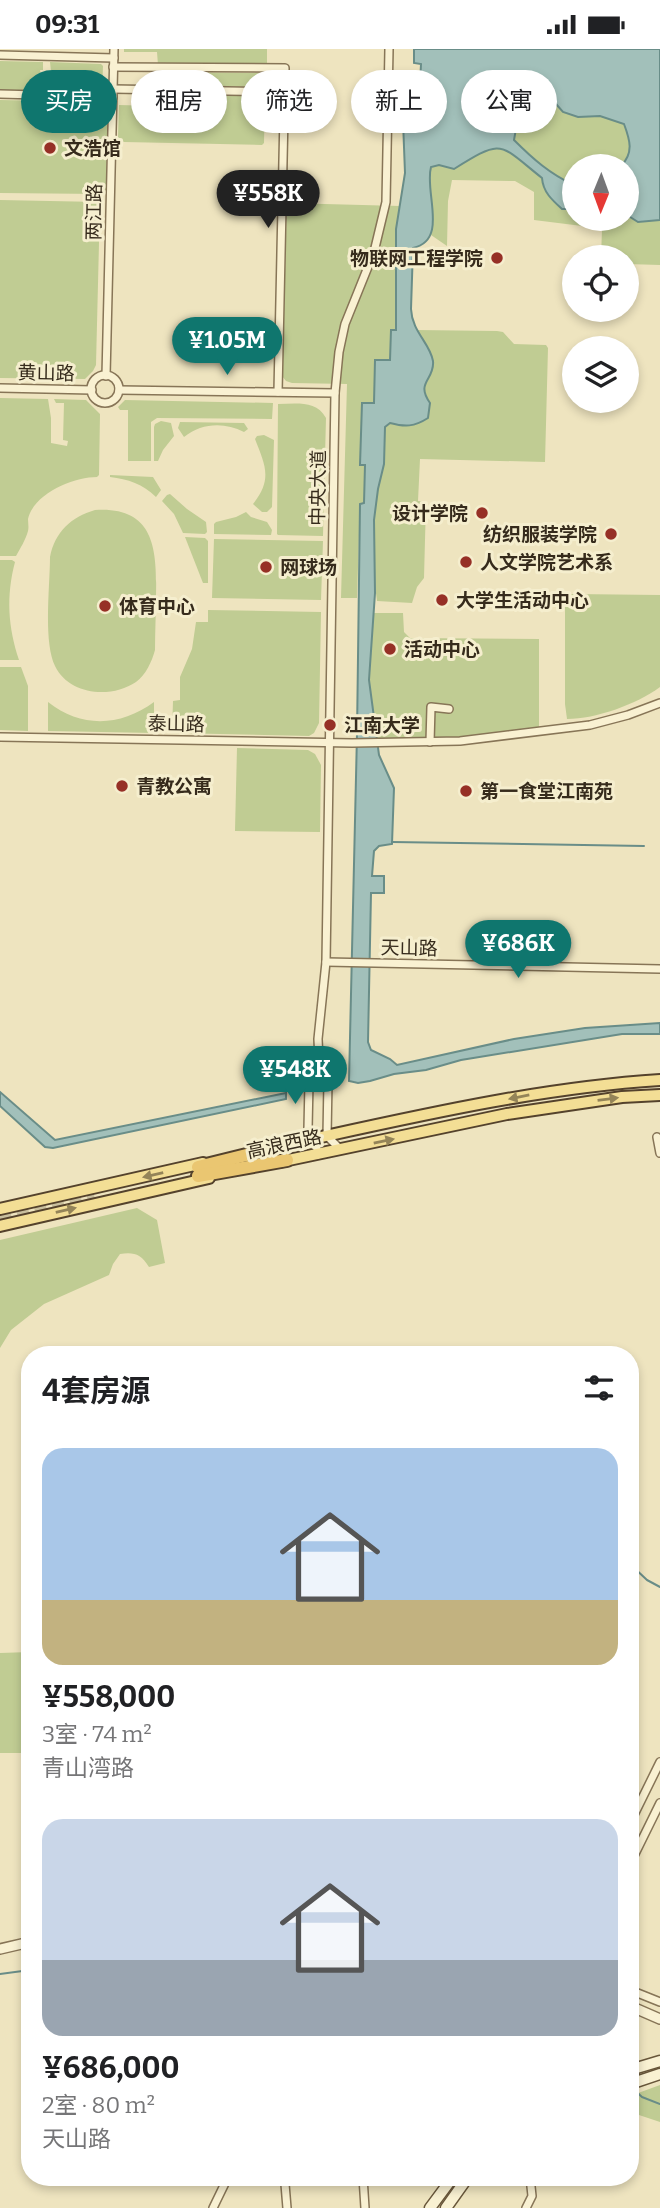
<!DOCTYPE html>
<html lang="zh">
<head>
<meta charset="utf-8">
<style>
  body { margin:0; font-family:Bitter,"Noto Sans SC",serif; background:#f6f6f6; color:#202124; height:100vh; display:flex; flex-direction:column; font-size:26px; white-space:nowrap }
  * { box-sizing:border-box; margin:0 }
  p { font-size:23px; color:#757577 }
  .icon { flex:none; width:38px; height:38px; fill:none; stroke:currentColor; stroke-width:2; stroke-linecap:round; stroke-linejoin:round }
  .map { position:relative; flex:1; overflow:hidden }
  .drawer { position:absolute; left:21px; top:1297px; width:618px; height:840px; display:flex; flex-direction:column; background:#fff; border-radius:28px; box-shadow:0 4px 10px #0003 }
  .drawer>* { flex:none }
  .hud { position:absolute; left:21px; top:21px; width:620px; height:63px; display:flex; gap:14px }
  .needle { width:46px; rotate:181deg }
  .buttons { position:absolute; left:562px; top:105px; display:grid; gap:14px }
  .buttons a { display:grid; place-items:center; width:77px; height:77px; border-radius:50%; background:#fff; box-shadow:0 4px 10px #0003; font-size:35px }
  .price { position:absolute; translate:-50% -60px; padding:0 16px; border-radius:24px; background:#0f766e; color:#fff; font-size:23px; line-height:46px; filter:drop-shadow(0 2px 4px #0008) }
  .price::after { content:''; position:absolute; left:50%; top:42px; width:21px; height:16px; margin-left:-10px; background:inherit; clip-path:polygon(0 0,100% 0,50% 100%) }
  .price.selected { background:#222; color:#fff }
  ul { padding:0; list-style:none }
  li { display:grid; align-content:center; gap:14px; height:371px; padding:0 21px }
  li span { display:grid; place-items:center; height:217px; border-radius:21px; color:#555 }
  li>.icon { margin-inline-start:auto }
  span .icon { width:126px; height:126px; fill:#fffc; stroke-width:1 }
  li b { font-size:30px }
  h2 { display:flex; justify-content:space-between; align-items:center; height:84px; padding:0 21px; font-size:30px }
  .tag { padding:0 24px; border-radius:32px; background:#fff; box-shadow:0 4px 10px #0003; font-size:24px; line-height:63px }
  .tag.selected { background:#0f766e; color:#fff }
  .status { display:flex; justify-content:space-between; align-items:center; height:49px; padding:0 35px; background:#fff; direction:ltr }
  .status svg { height:19px; fill:currentColor }
  .map>svg:first-child { display:block }
  .green { fill:#c0cc93 }
  .water { fill:#a2c0ba; stroke:#698d88; stroke-width:2 }
  .lines { fill:none; stroke-linecap:round; stroke-linejoin:round }
  .stream { stroke:#698d88; stroke-width:2 }
  .trunk-tunnel { stroke:#c9bf9e; stroke-width:12; stroke-dasharray:12 6; stroke-linecap:butt }
  .minor-casing { stroke:#877557; stroke-width:10 }
  .tertiary-casing { stroke:#877557; stroke-width:12 }
  .secondary-casing { stroke:#68563a; stroke-width:13 }
  .primary-casing { stroke:#54422c; stroke-width:14 }
  .trunk-casing { stroke:#54422c; stroke-width:16 }
  .minor { stroke:#f9f1d2; stroke-width:7 }
  .tertiary { stroke:#f9f1d2; stroke-width:9 }
  .secondary { stroke:#f9f1d2; stroke-width:10 }
  .primary { stroke:#f3de95; stroke-width:10 }
  .trunk { stroke:#eac671; stroke-width:12 }
  .oneway { fill:#948458 }
  .poi-dot { fill:#963026; stroke:#f5eece; stroke-width:2.5 }
  .labels { text-anchor:middle; dominant-baseline:central; stroke-width:6; stroke-linejoin:round; paint-order:stroke }
  .poi-label { font-size:19px; font-weight:bold; fill:#362b1c; stroke:#f5eece; text-anchor:start }
  .street-label { font-size:19px; fill:#362b1c; stroke:#f5eece }
</style>
</head>
<body>
<div class="status"><b>09:31</b><svg viewBox="0 0 49 12"><path d="M0 12V9h3v3zM5 12V6h3v6zM10 12V3h3v9zM15 12V0h3v12zM26 1h20v11H26zM47 4h2v5h-2z"/></svg></div>
<div class="map">
<svg width="660" height="2159" viewBox="0 0 660 2159">
  <rect width="100%" height="100%" fill="#eee4bf"/>
  <g class="green">
    <path d="M 124,0 L 267,0 L 267,14 L 264,16 L 158,16 L 157,3 L 124,3 Z"/>
    <path d="M 0,12 L 43,13 L 43,21 L 40,21 L 43,42 L 0,41 Z"/>
    <path d="M 50,13 L 101,15 L 103,17 L 102,42 L 99,43 L 49,42 L 50,33 L 52,32 Z"/>
    <path d="M 159,23 L 264,24 L 264,38 L 159,37 Z"/>
    <path d="M 157,44 L 265,46 L 264,94 L 262,96 L 124,93 L 120,91 L 118,88 L 119,56 L 156,57 Z"/>
    <path d="M 0,51 L 103,53 L 108,60 L 106,141 L 100,145 L 0,144 Z"/>
    <path d="M 545,52 L 556,55 L 578,68 L 600,67 L 624,75 C 630,91 634,104 621,117 L 574,117 L 574,136 C 550,125 533,110 514,91 C 518,64 522,63 545,52 Z"/>
    <path d="M 499,99 L 512,103 L 542,129 C 543,143 551,151 562,160 L 574,160 L 574,170 L 626,170 L 627,166 L 638,173 L 660,171 L 660,216 L 627,215 L 626,208 L 601,208 L 602,181 L 598,179 L 534,171 L 534,143 L 515,132 L 452,131 L 448,152 L 447,197 L 431,186 C 434,163 425,140 431,118 L 439,116 L 454,120 L 486,100 Z"/>
    <path d="M 0,151 L 100,153 L 96,316 L 93,322 L 85,330 L 0,329 Z"/>
    <path d="M 287,154 L 400,157 L 396,180 L 396,281 L 391,282 L 390,311 L 375,311 L 374,355 L 362,355 L 360,416 L 365,416 L 364,455 L 360,455 L 357,549 L 341,549 L 347,335 L 292,334 L 286,332 L 282,327 Z"/>
    <path d="M 416,281 L 497,282 L 503,283 L 514,295 L 546,296 L 548,299 L 545,413 L 420,410 L 418,452 L 426,453 L 424,529 L 417,538 L 412,554 L 377,552 L 374,529 L 374,471 L 378,440 L 384,415 L 384,378 L 390,374 L 401,377 L 430,354 C 414,333 436,331 433,311 C 431,301 421,290 416,281 Z"/>
    <path d="M 0,349 L 48,350 L 51,369 L 51,394 L 67,397 L 68,392 L 63,391 L 64,354 L 56,354 L 54,350 L 86,351 L 100,365 L 99,426 L 97,428 C 74,428 34,444 28,470 C 28,474 29,478 28,482 C 26,490 20,500 16,507 L 0,507 Z"/>
    <path d="M 125,351 L 273,354 L 272,370 L 157,369 L 151,373 L 151,412 L 128,412 L 128,361 L 120,361 L 118,358 Z"/>
    <path d="M 278,355 C 296,355 316,351 326,369 L 323,487 L 278,486 L 277,485 Z"/>
    <path d="M 161,372 L 171,374 L 174,387 L 163,401 L 158,412 L 154,412 L 154,378 L 155,375 Z"/>
    <path d="M 180,373 L 244,374 L 248,380 L 244,383 C 224,373 202,374 184,388 L 178,379 Z"/>
    <path d="M 264,386 L 274,391 L 272,458 L 267,463 L 262,463 L 253,455 C 273,430 265,416 255,390 L 257,387 Z"/>
    <path d="M 110,426 L 153,428 L 161,441 L 156,448 C 143,435 128,430 110,428 Z"/>
    <path d="M 170,445 L 187,460 L 206,473 L 207,483 L 205,485 L 183,484 L 174,465 L 162,452 L 167,446 Z"/>
    <path d="M 95,461 C 155,457 157,501 156,546 C 156,564 155,583 155,601 C 152,612 146,626 136,633 C 111,650 69,646 55,617 C 43,592 50,537 50,508 C 55,483 71,468 95,461 Z"/>
    <path d="M 246,463 L 251,468 L 267,473 L 272,481 L 271,486 L 214,485 L 214,475 L 216,473 L 236,468 Z"/>
    <path d="M 185,488 L 205,489 L 208,492 L 208,534 L 203,534 Z"/>
    <path d="M 214,490 L 323,492 L 321,551 L 212,549 Z"/>
    <path d="M 0,511 L 12,511 L 15,513 C 6,547 8,578 19,611 L 0,611 Z"/>
    <path d="M 573,545 L 660,546 L 660,638 C 637,655 596,670 567,670 L 565,655 L 565,549 L 568,546 Z"/>
    <path d="M 208,561 L 321,563 L 319,674 L 314,684 L 309,687 L 172,684 L 173,652 L 180,651 L 180,628 L 192,600 L 196,573 L 208,573 Z"/>
    <path d="M 374,564 L 403,564 L 404,583 L 410,589 L 539,590 L 539,681 L 487,687 L 378,694 L 369,631 Z"/>
    <path d="M 0,618 L 21,618 L 28,637 L 28,682 L 0,681 Z"/>
    <path d="M 48,653 C 81,679 120,678 154,653 L 154,684 L 48,682 Z"/>
    <path d="M 237,699 L 308,701 L 315,705 L 321,716 L 320,783 L 235,782 Z"/>
    <path d="M 137,1159 L 157,1171 L 165,1214 L 149,1218 C 141,1205 134,1203 120,1205 L 113,1215 L 109,1226 L 44,1255 L 11,1281 L 0,1299 L 0,1191 Z"/>
    <path d="M 30,1603 L 30,1704 L 0,1704 L 0,1604 Z"/>
    <path d="M 660,2036 L 660,2073 L 630,2063 L 630,2047 Z"/>
  </g>
  <g class="water">
    <path d="M 414,0 L 660,0 L 660,171 L 638,173 L 627,166 L 626,117 L 621,117 C 634,104 630,91 624,75 L 600,67 L 578,68 L 563,63 L 556,55 L 545,52 C 522,63 518,64 514,91 C 533,110 550,125 574,136 L 574,160 L 562,160 C 552,151 543,143 542,129 C 498,94 504,89 454,120 L 439,116 L 431,118 C 424,143 449,191 413,199 L 411,260 C 412,283 430,294 433,312 C 435,331 415,333 430,354 L 428,369 C 414,378 405,378 390,374 L 385,378 L 384,415 L 378,440 L 374,471 L 375,544 L 369,631 L 379,706 L 394,739 L 392,795 L 379,797 L 374,802 L 372,827 L 384,827 L 384,844 L 371,844 L 368,993 L 371,1001 L 390,1010 L 397,1016 L 514,990 L 585,979 L 660,974 L 660,985 L 622,985 L 461,1011 L 426,1021 L 394,1025 L 370,1032 L 358,1034 L 349,1032 L 357,685 L 360,455 L 364,454 L 365,416 L 360,416 L 362,354 L 374,354 L 375,311 L 390,311 L 391,281 L 396,281 L 396,180 L 405,124 L 403,72 L 411,71 L 412,55 L 419,54 L 421,15 L 414,14 Z"/>
    <path d="M 0,1043 L 55,1091 L 286,1044 L 286,1050 L 53,1099 L 45,1098 L 0,1057 Z"/>
  </g>
  <g class="lines">
    <g class="stream">
      <path d="M 392,793 L 644,797"/>
      <path d="M 630,1515 L 647,1531 L 660,1538"/>
      <path d="M 0,1925 L 30,1921"/>
      <path d="M 631,2038 L 642,2048 L 660,2055"/>
    </g>
    <path class="trunk-tunnel" d="M 0,1171 L 95,1150"/>
    <g class="minor-casing">
      <g id="minor">
        <path d="M 0,6 L 114,9"/>
        <path d="M 113,18 L 285,19 L 278,343"/>
        <path d="M 113,40 L 284,43"/>
        <path d="M 0,45 L 113,48"/>
        <circle cx="105" cy="340" r="14"/>
        <path d="M 106,327 L 114,0"/>
        <path d="M 0,339 L 92,341"/>
        <path d="M 119,341 L 335,344"/>
        <path d="M 0,688 L 352,694 L 460,692 L 590,676 L 628,666 L 660,654"/>
        <path d="M 430,693 L 431,658 L 449,660"/>
        <path d="M 326,913 L 660,920"/>
        <path d="M 657,1088 L 660,1104"/>
        <path d="M 340,1100 L 327,1087 L 328,1032 L 319,1012 L 318,990 L 326,913 L 335,344 L 339,303 L 345,275 L 374,203 L 386,153 L 389,0"/>
        <path d="M 318,1106 L 315,1090 L 308,1080 L 309,1033 L 319,1012"/>
        <path d="M 630,1774 L 660,1713"/>
        <path d="M 630,1815 L 660,1754"/>
        <path d="M 630,1941 L 660,1953"/>
        <path d="M 363,2128 L 365,2159"/>
        <path d="M 213,2159 L 228,2128"/>
        <path d="M 287,2159 L 285,2135 L 287,2130 L 312,2128"/>
        <path d="M 526,2159 L 532,2147 L 530,2128"/>
      </g>
    </g>
    <g class="tertiary-casing">
      <g id="tertiary">
        <path d="M 0,1900 L 30,1893"/>
        <path d="M 630,1957 L 660,1970"/>
      </g>
    </g>
    <g class="secondary-casing">
      <g id="secondary">
        <path d="M 630,2021 L 660,2012"/>
        <path d="M 630,2035 L 660,2025"/>
        <path d="M 430,2159 L 453,2128"/>
        <path d="M 446,2159 L 468,2128"/>
      </g>
    </g>
    <g class="primary-casing">
      <g id="primary">
        <path d="M 298,1093 C 417,1067 537,1039 660,1031"/>
        <path d="M 279,1113 L 507,1065 L 622,1048 L 660,1046"/>
        <path d="M 0,1160 L 203,1114"/>
        <path d="M 0,1177 L 209,1129"/>
      </g>
    </g>
    <g class="trunk-casing">
      <g id="trunk">
        <path d="M 198,1118 L 303,1092"/>
        <path d="M 198,1127 L 287,1111"/>
      </g>
    </g>
    <use href="#minor" class="minor"/>
    <use href="#tertiary" class="tertiary"/>
    <use href="#secondary" class="secondary"/>
    <use href="#primary" class="primary"/>
    <use href="#trunk" class="trunk"/>
  </g>
  <defs><path id="oneway-solid" d="M-6-.8H1V-3.2L6.5 0L1 3.2V.8H-6Z" transform="scale(1.75)"/></defs>
  <g class="oneway">
    <use href="#oneway-solid" transform="translate(519 1048) rotate(169)"/>
    <use href="#oneway-solid" transform="translate(608 1050) rotate(-7)"/>
    <use href="#oneway-solid" transform="translate(384 1092) rotate(-12)"/>
    <use href="#oneway-solid" transform="translate(153 1126) rotate(167)"/>
    <use href="#oneway-solid" transform="translate(66 1161) rotate(-13)"/>
  </g>
  <g class="poi-dot">
    <circle cx="50" cy="99" r="7"/>
    <circle cx="497" cy="209" r="7"/>
    <circle cx="482" cy="464" r="7"/>
    <circle cx="611" cy="485" r="7"/>
    <circle cx="466" cy="513" r="7"/>
    <circle cx="266" cy="518" r="7"/>
    <circle cx="442" cy="551" r="7"/>
    <circle cx="105" cy="557" r="7"/>
    <circle cx="390" cy="600" r="7"/>
    <circle cx="330" cy="676" r="7"/>
    <circle cx="122" cy="737" r="7"/>
    <circle cx="466" cy="742" r="7"/>
  </g>
  <g class="labels">
    <g class="poi-label">
      <text x="64" y="99">文浩馆</text>
      <text x="483" y="209" text-anchor="end">物联网工程学院</text>
      <text x="468" y="464" text-anchor="end">设计学院</text>
      <text x="597" y="485" text-anchor="end">纺织服装学院</text>
      <text x="480" y="513">人文学院艺术系</text>
      <text x="280" y="518">网球场</text>
      <text x="456" y="551">大学生活动中心</text>
      <text x="119" y="557">体育中心</text>
      <text x="404" y="600">活动中心</text>
      <text x="344" y="676">江南大学</text>
      <text x="136" y="737">青教公寓</text>
      <text x="480" y="742">第一食堂江南苑</text>
    </g>
    <g class="street-label">
      <text transform="translate(94 163) rotate(-89)">两江路</text>
      <text transform="translate(46 324) rotate(1)">黄山路</text>
      <text transform="translate(318 439) rotate(-89)">中央大道</text>
      <text transform="translate(176 675) rotate(1)">泰山路</text>
      <text transform="translate(409 899) rotate(1)">天山路</text>
      <text transform="translate(284 1095) rotate(-12)">高浪西路</text>
    </g>
  </g>
</svg>
<div class="buttons">
<a><svg class="needle" viewBox="-14 -14 28 28"><path d="M0-13l5 13h-10z" fill="#e53935"/><path d="M0 13l5-13h-10z" fill="#757577"/></svg></a>
<a><svg class="icon" aria-label="locate" viewBox="0 0 24 24"><circle cx="12" cy="12" r="6"/><path d="M12 2v4M12 18v4M2 12h4M18 12h4"/></svg></a>
<a><svg class="icon" aria-label="layers" viewBox="0 0 24 24"><path d="M12 4l9 5-9 5-9-5zM3 14l9 5 9-5"/></svg></a>
</div>
<b class="price selected" style="left:268px;top:181px">¥558K</b>
<b class="price" style="left:227px;top:328px">¥1.05M</b>
<b class="price" style="left:518px;top:931px">¥686K</b>
<b class="price" style="left:295px;top:1057px">¥548K</b>
<div class="hud">
<a class="tag selected">买房</a>
<a class="tag">租房</a>
<a class="tag">筛选</a>
<a class="tag">新上</a>
<a class="tag">公寓</a>
</div>
<section class="drawer">
<h2>4套房源<svg class="icon" aria-label="filters" viewBox="0 0 24 24"><path d="M4 7h16M4 17h16"/><circle cx="9" cy="7" r="2"/><circle cx="15" cy="17" r="2"/></svg></h2>
<ul>
<li><span style="background:linear-gradient(#a9c7e8 70%,#c2b280 0)"><svg class="icon" aria-label="home" viewBox="0 0 24 24"><path d="M3 11l9-7 9 7M6 9v11h12V9"/></svg></span><div><b>¥558,000</b><p>3室 · 74 m²</p><p>青山湾路</p></div></li>
<li><span style="background:linear-gradient(#c9d6e8 65%,#9aa5b1 0)"><svg class="icon" aria-label="home" viewBox="0 0 24 24"><path d="M3 11l9-7 9 7M6 9v11h12V9"/></svg></span><div><b>¥686,000</b><p>2室 · 80 m²</p><p>天山路</p></div></li>
</ul>
</section>
</div>
</body>
</html>
